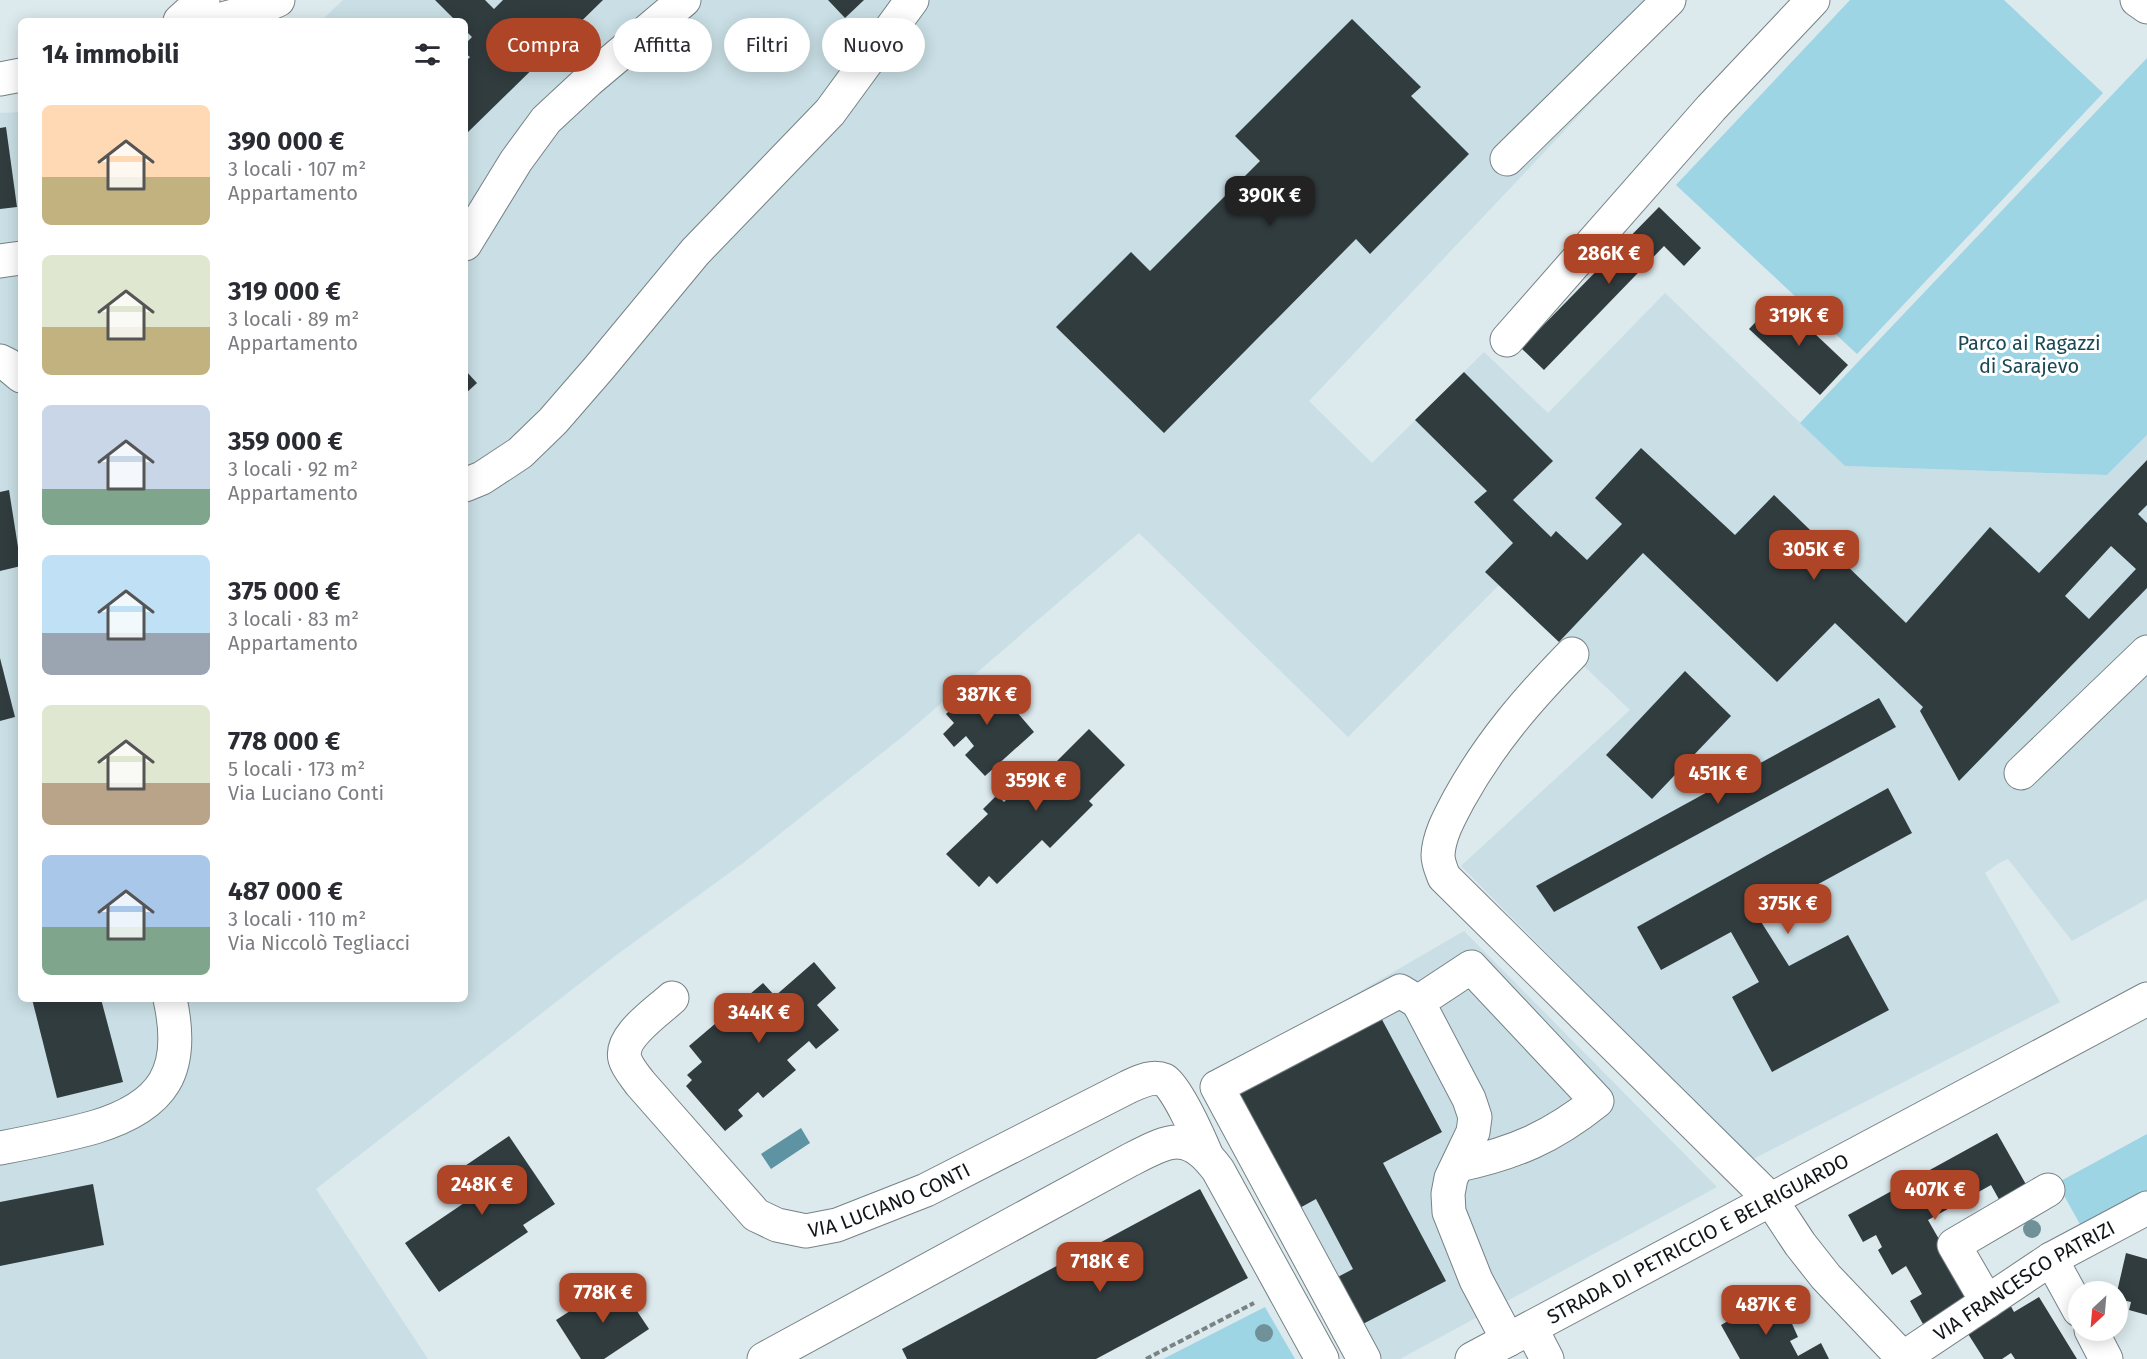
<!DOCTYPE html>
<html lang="it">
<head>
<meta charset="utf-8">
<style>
  body { margin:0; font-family:"Fira Sans",sans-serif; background:#f7f7f7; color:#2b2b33; height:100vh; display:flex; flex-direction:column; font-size:22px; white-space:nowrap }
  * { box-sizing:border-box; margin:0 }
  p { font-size:20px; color:#7c7c81 }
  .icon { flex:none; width:33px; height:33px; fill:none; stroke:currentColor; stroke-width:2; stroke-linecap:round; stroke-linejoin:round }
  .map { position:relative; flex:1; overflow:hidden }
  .side { position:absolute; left:18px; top:18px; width:450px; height:984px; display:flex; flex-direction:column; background:#fff; border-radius:9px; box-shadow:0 3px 15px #0003 }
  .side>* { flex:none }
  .top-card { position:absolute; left:486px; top:18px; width:570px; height:54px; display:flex; gap:12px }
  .needle { width:39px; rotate:206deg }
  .controls { position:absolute; left:2068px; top:1281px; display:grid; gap:12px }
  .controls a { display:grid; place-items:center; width:60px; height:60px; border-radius:50%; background:#fff; box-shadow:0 3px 15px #0003; font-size:30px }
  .price { position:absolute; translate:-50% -51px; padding:0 14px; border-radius:12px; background:#ad4526; color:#fff; font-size:20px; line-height:39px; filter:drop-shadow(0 2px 3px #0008) }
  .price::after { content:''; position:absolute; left:50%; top:36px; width:18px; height:14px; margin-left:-9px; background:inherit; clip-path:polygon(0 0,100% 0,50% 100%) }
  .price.on { background:#222; color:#fff }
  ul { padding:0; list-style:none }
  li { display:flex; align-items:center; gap:18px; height:150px; padding:0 24px }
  li span { display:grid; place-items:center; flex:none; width:168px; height:120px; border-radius:9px; color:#555 }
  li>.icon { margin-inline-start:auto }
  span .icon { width:72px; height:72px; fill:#fffc; stroke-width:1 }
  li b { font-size:26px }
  h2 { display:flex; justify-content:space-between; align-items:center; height:72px; padding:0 24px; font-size:26px }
  .tag { padding:0 21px; border-radius:27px; background:#fff; box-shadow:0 3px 15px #0003; font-size:21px; line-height:54px }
  .tag.on { background:#ad4526; color:#fff }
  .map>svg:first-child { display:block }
  .built { fill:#c9dfe5 }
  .green { fill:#9dd5e5 }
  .water { fill:#5d93a2 }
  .building { fill:#313c3f; fill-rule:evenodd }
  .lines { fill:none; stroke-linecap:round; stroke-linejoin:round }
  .minor-casing { stroke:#768286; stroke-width:35 }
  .path { stroke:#798285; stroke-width:4; stroke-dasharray:6 3; stroke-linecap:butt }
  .minor { stroke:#fff; stroke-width:33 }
  .tree { fill:#719199 }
  .labels { text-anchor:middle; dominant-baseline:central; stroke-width:6; stroke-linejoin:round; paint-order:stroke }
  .park-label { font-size:20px; fill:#194955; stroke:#fff }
  .street-label { font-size:20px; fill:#121618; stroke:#fff }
</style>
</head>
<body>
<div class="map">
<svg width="2147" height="1359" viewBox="0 0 2147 1359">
  <rect width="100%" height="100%" fill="#dce9ed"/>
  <g class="built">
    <path d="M 343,0 L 1688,0 L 1309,401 L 1372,463 L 1484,352 L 1548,413 L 1665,293 L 1845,466 L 2107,475 L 2147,435 L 2147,899 L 2072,941 L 2008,859 L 1999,863 L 1985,873 L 2060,1002 L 1751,1160 L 1461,866 L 1630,710 L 1499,585 L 1348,737 L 1139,533 L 902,737 L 743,863 L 615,956 L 316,1189 L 428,1359 L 0,1359 L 0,113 L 21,112 L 21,999 L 465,999 L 465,21 L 321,21 Z"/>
    <path d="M 1464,931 L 1717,1187 L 1400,1359 L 1346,1359 L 1199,1085 Z"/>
  </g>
  <g class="green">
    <path d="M 1850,0 L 2004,0 L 2103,93 L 1857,354 L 1676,185 Z"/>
    <path d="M 2147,58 L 2147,435 L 2107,475 L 1845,466 L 1800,423 Z"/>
    <path d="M 2147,1134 L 2147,1191 L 2081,1226 L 2057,1183 Z"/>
    <path d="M 1265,1307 L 1295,1359 L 1163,1359 Z"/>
  </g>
  <path class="water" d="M 801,1128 L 810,1143 L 771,1169 L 761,1154 Z"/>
  <g class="building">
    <path d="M 435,0 L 485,0 L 494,9 L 503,0 L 603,0 L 465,135 L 465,62 L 470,57 L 465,53 L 465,44 L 472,37 L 465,30 L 465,21 L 456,21 Z"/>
    <path d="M 828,0 L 864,0 L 845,18 Z"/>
    <path d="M 1352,19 L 1421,87 L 1411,96 L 1469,154 L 1370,254 L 1356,239 L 1164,433 L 1056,327 L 1131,252 L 1150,271 L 1260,161 L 1235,136 Z"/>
    <path d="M 6,127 L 17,207 L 0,209 L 0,128 Z"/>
    <path d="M 1659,207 L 1701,248 L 1684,266 L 1664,246 L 1544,370 L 1521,348 Z"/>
    <path d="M 1778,299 L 1848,365 L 1820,395 L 1749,329 Z"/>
    <path d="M 465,370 L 477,383 L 465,394 Z"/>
    <path d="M 1464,372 L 1553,461 L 1513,500 L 1551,537 L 1556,531 L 1587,560 L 1622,524 L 1595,498 L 1641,448 L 1735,535 L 1774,495 L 1906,623 L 1990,527 L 2039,573 L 2147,460 L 2147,505 L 2138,514 L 2147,523 L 2147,588 L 1959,781 L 1920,711 L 1923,707 L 1835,623 L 1777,682 L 1643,553 L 1559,642 L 1485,572 L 1513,543 L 1474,502 L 1487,491 L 1415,420 ZM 2111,546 L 2136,569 L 2089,619 L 2065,596 Z"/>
    <path d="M 9,490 L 21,566 L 0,571 L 0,492 Z"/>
    <path d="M 0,658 L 15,717 L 0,721 Z"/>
    <path d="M 1685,671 L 1731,716 L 1652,799 L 1606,755 Z"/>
    <path d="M 986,676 L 1034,732 L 985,776 L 965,755 L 974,746 L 966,736 L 954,747 L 943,734 L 954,723 L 946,714 Z"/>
    <path d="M 1879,698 L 1896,727 L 1554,912 L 1536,886 Z"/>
    <path d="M 1089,729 L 1125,765 L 1089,801 L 1093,805 L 1050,848 L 1042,840 L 997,884 L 989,876 L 979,887 L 946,854 L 988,814 L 983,809 L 997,795 L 1004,802 L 1019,787 L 1025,793 Z"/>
    <path d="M 1888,788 L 1912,833 L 1758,917 L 1789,966 L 1848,935 L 1889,1010 L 1772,1072 L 1732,997 L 1759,982 L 1731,932 L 1661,970 L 1637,927 Z"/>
    <path d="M 814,962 L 836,988 L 817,1005 L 839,1030 L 816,1049 L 809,1041 L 787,1060 L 796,1070 L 763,1098 L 758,1092 L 738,1110 L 743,1116 L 725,1131 L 686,1086 L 692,1080 L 687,1075 L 702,1062 L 689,1046 L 763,983 L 775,996 Z"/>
    <path d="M 32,999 L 101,999 L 123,1082 L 57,1098 Z"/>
    <path d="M 1379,1014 L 1442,1132 L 1383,1163 L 1446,1281 L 1357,1327 L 1332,1280 L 1353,1269 L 1316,1199 L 1296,1210 L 1232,1091 Z"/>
    <path d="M 1997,1133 L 2028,1188 L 2001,1203 L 1991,1185 L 1928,1220 L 1972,1297 L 1923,1324 L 1910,1301 L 1922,1294 L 1906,1266 L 1892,1275 L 1878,1250 L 1882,1247 L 1876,1235 L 1863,1242 L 1848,1215 Z"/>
    <path d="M 509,1136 L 555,1204 L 523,1225 L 528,1232 L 439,1292 L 405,1243 L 473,1197 L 456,1172 Z"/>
    <path d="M 93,1184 L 104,1245 L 0,1266 L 0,1202 Z"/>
    <path d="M 1200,1189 L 1248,1278 L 1096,1359 L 907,1359 L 902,1349 Z"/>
    <path d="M 2126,1253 L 2147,1259 L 2147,1315 L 2129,1310 L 2131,1302 L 2118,1299 L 2117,1292 Z"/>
    <path d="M 617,1281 L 649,1329 L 604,1359 L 581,1359 L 556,1320 Z"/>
    <path d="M 2039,1297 L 2077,1359 L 2015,1359 L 2011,1353 L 2002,1359 L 1984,1359 L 1963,1326 L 2007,1299 L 2014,1312 Z"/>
    <path d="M 1769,1298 L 1781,1319 L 1788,1315 L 1798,1337 L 1790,1341 L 1798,1356 L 1821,1343 L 1829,1359 L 1740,1359 L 1721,1325 Z"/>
  </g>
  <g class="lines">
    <g class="minor-casing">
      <g id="minor">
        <path d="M 2137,0 L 2147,7"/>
        <path d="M 180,21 L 203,0"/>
        <path d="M 215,21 L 255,10 L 278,0"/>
        <path d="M 0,79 L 21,75"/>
        <path d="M 1507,159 L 1669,0"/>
        <path d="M 465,244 L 516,161 L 546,120 L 589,80 L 684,0"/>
        <path d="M 0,261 L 21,258"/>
        <path d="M 1507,340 L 1711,108 L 1813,0"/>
        <path d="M 0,361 L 8,365 L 21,376"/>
        <path d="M 465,485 L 482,478 L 520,453 L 553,421 L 599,368 L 695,252 L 830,112 L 912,0"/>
        <path d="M 1572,654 C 1527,700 1490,743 1459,799 C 1450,816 1439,835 1438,855 C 1438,863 1441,869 1444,877 L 1771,1200 L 1800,1244 L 1826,1277 L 1904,1359"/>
        <path d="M 2021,773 L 2147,652"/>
        <path id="s1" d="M 672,998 C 657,1012 619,1037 625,1059 C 627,1067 635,1076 640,1083 L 756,1215 L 777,1225 L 806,1231 L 837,1225 L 926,1190 L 1128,1087 C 1139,1082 1152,1075 1164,1080 C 1176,1085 1200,1140 1206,1154"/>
        <path d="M 0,1148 C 32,1142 63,1136 95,1127 C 164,1106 186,1071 170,999"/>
        <path d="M 1459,1165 C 1515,1153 1552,1137 1597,1101 L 1471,967 L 1418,1002 L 1469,1099 L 1475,1117 L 1473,1132 L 1451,1178 L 1448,1194 L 1449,1212 L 1476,1280 L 1508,1340"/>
        <path d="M 2051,1259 L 2079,1310"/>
        <path d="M 1987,1302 L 1954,1245 L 2048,1190"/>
        <path d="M 1531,1328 L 1547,1359"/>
        <path d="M 2091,1330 L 2106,1359"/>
        <path id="s2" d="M 1903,1358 L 2051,1259 L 2147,1208"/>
        <path d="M 764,1359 L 1130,1160 C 1169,1140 1188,1129 1218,1170 L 1322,1359"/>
        <path d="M 1364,1359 L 1217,1087 L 1400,991 L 1418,1002"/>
        <path id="s3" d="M 1472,1359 L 2147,999"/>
      </g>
    </g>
    <path class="path" d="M 1146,1359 L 1254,1303"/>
    <use href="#minor" class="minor"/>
  </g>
  <g class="tree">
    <circle cx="2032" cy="1229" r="9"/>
    <circle cx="1264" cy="1333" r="9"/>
  </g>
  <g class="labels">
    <g class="park-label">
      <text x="2029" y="343">Parco ai Ragazzi<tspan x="2029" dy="23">di Sarajevo</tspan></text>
    </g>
    <g class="street-label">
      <text stroke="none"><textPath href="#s1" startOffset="426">VIA LUCIANO CONTI</textPath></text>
      <text stroke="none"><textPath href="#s3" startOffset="256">STRADA DI PETRICCIO E BELRIGUARDO</textPath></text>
      <text stroke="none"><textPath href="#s2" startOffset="144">VIA FRANCESCO PATRIZI</textPath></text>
    </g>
  </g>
</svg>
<div class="controls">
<a><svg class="needle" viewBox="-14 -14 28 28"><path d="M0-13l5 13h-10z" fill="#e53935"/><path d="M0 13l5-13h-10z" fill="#7c7c81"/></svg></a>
</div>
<b class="price on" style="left:1270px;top:227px">390K €</b>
<b class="price" style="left:1609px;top:285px">286K €</b>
<b class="price" style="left:1799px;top:347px">319K €</b>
<b class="price" style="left:1814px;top:581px">305K €</b>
<b class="price" style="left:987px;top:726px">387K €</b>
<b class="price" style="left:1718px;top:805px">451K €</b>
<b class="price" style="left:1036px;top:812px">359K €</b>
<b class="price" style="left:1788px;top:935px">375K €</b>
<b class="price" style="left:759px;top:1044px">344K €</b>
<b class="price" style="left:482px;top:1216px">248K €</b>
<b class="price" style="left:1935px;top:1221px">407K €</b>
<b class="price" style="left:1100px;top:1293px">718K €</b>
<b class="price" style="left:603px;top:1324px">778K €</b>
<b class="price" style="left:1766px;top:1336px">487K €</b>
<div class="top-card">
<a class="tag on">Compra</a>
<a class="tag">Affitta</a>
<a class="tag">Filtri</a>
<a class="tag">Nuovo</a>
</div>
<section class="side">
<h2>14 immobili<svg class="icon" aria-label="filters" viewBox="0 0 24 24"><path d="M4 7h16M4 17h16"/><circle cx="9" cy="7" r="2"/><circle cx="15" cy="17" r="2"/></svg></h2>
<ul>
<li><span style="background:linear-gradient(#ffd9b3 60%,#c2b280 0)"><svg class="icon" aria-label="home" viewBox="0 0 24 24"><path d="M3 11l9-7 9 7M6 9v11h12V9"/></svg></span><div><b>390 000 €</b><p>3 locali · 107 m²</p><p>Appartamento</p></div></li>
<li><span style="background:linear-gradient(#dfe7d0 60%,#c2b280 0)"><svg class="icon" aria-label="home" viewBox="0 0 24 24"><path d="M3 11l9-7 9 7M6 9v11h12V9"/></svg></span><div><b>319 000 €</b><p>3 locali · 89 m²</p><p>Appartamento</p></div></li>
<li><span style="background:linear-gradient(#c9d6e8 70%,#7fa58c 0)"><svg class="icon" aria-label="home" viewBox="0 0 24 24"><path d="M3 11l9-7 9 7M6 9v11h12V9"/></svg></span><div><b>359 000 €</b><p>3 locali · 92 m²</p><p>Appartamento</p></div></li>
<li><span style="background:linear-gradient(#bfe0f5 65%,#9aa5b1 0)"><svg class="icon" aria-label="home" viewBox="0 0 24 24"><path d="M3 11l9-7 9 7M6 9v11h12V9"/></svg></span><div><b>375 000 €</b><p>3 locali · 83 m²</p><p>Appartamento</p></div></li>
<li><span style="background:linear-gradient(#dfe7d0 65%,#b9a48a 0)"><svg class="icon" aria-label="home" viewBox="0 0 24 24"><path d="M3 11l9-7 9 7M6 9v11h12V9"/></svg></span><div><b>778 000 €</b><p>5 locali · 173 m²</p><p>Via Luciano Conti</p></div></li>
<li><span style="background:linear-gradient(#a9c7e8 60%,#7fa58c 0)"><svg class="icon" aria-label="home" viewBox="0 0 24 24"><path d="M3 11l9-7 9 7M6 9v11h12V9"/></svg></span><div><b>487 000 €</b><p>3 locali · 110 m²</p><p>Via Niccolò Tegliacci</p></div></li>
</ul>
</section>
</div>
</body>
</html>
